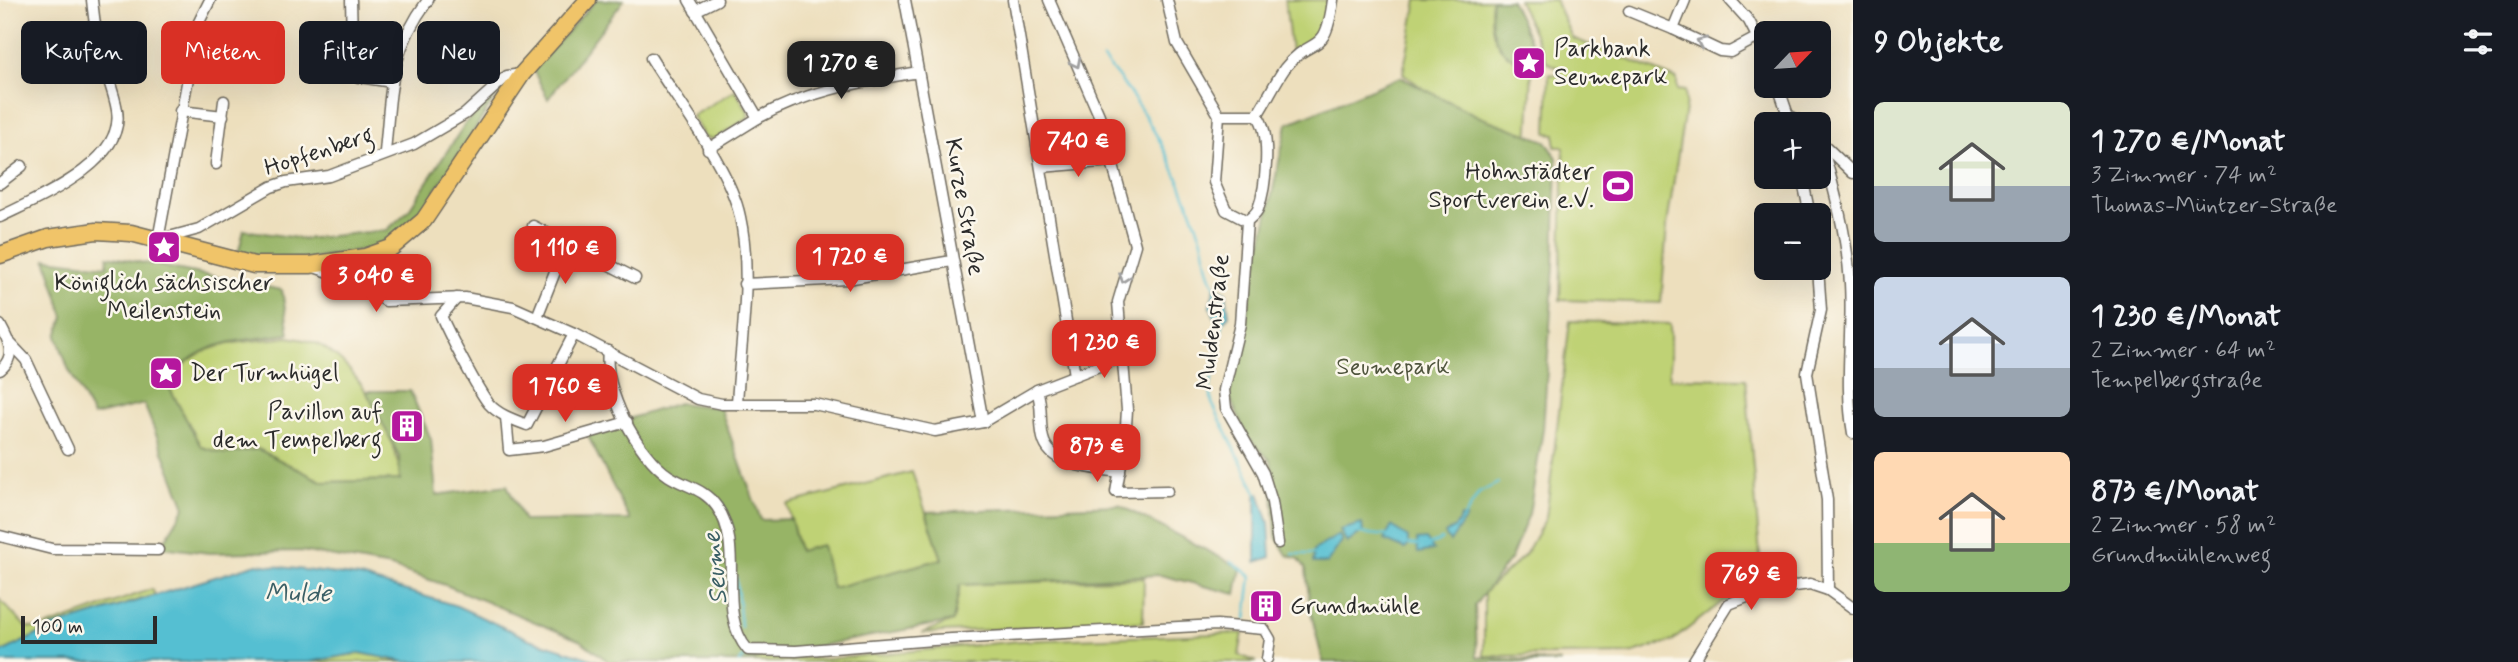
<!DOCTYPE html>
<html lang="de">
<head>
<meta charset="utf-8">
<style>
  body { margin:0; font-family:Mynerve,sans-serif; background:#242831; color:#f1f3f6; height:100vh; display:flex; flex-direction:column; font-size:26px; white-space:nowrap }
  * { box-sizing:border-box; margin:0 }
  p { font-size:23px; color:#9ea1a6 }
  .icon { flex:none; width:38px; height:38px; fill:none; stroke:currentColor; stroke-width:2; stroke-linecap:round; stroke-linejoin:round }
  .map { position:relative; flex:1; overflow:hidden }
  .drawer { display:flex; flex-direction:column; background:#171b24; width:665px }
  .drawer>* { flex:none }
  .top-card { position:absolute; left:21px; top:21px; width:665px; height:63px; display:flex; gap:14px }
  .needle { width:46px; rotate:65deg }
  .fabs { position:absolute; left:1754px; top:21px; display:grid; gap:14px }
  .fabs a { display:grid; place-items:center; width:77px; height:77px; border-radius:10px; background:#171b24; box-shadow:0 7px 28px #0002; font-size:35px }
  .scale { position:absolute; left:21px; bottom:18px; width:136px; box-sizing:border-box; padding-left:7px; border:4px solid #2b2b2b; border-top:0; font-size:19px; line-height:24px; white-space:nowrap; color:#2b2b2b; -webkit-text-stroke:5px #fbf7ec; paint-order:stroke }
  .price { position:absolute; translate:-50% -60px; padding:0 16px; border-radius:14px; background:#d93025; color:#fff; font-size:23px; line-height:46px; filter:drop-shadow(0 2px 4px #0008) }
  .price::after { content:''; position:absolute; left:50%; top:42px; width:21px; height:16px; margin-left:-10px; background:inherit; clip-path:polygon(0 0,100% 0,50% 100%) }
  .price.active { background:#222; color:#fff }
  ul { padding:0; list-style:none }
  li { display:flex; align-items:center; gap:21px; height:175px; padding:0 21px }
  li span { display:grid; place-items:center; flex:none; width:196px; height:140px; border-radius:10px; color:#555 }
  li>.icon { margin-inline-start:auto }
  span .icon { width:84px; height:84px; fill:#fffc; stroke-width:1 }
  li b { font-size:30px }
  h2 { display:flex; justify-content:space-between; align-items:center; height:84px; padding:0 21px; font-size:30px }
  .tag { padding:0 24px; border-radius:10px; background:#171b24; box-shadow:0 7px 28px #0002; font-size:24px; line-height:63px }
  .tag.active { background:#d93025; color:#fff }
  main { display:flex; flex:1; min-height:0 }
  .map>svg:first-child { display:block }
  .green { fill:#bfd275; stroke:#757e50; stroke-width:2 }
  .forest { fill:#97b466; stroke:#617048; stroke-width:2 }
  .water { fill:#55bfd2; stroke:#40757e; stroke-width:2 }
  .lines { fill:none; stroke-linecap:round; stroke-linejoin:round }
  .stream { stroke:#55bfd2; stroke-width:2.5 }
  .minor-casing { stroke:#6f6a5e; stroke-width:13 }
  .primary-casing { stroke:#6f6a5e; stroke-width:19 }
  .minor { stroke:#fff; stroke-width:10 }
  .primary { stroke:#f0c469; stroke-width:16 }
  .oneway { stroke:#a0a0a0 }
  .labels { text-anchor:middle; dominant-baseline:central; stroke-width:5; stroke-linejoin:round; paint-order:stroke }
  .poi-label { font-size:24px; fill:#2b2b2b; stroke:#fbf7ec; text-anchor:start }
  .street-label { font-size:24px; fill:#2b2b2b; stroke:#fbf7ec }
  .park-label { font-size:24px; fill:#50553e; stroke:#fbf7ec }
  .water-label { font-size:26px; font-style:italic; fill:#3a5f65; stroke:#fbf7ec }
</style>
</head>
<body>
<main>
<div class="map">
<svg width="1853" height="662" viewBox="0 0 1853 662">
  <rect width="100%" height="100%" fill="#fbf7ec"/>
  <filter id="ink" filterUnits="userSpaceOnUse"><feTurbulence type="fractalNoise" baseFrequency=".0143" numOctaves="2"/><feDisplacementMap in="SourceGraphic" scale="14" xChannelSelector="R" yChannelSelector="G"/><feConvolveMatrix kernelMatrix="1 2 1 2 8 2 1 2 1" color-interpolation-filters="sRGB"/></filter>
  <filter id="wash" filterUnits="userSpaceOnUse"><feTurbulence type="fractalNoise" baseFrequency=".00686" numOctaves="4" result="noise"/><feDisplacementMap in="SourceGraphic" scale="28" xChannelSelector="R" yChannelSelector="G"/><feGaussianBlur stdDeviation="1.57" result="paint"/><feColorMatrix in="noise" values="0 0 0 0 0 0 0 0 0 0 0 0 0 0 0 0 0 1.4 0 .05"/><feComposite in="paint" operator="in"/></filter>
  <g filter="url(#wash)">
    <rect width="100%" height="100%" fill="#eddfbd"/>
    <g class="green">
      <path d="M 1285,0 L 1327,0 C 1324,31 1319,38 1291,52 Z"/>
      <path d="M 1417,0 L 1492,0 C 1488,38 1498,54 1532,70 L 1523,242 L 1435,98 L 1403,73 Z"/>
      <path d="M 1518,0 L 1555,0 L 1572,38 L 1677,79 L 1677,90 L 1685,91 L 1686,102 L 1667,225 L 1661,303 L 1560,300 L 1564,147 L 1555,147 L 1555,134 L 1547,133 L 1549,74 L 1559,75 L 1561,69 L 1547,62 Z"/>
      <path d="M 735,90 L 748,111 L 748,118 L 715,139 L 705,138 L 692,116 Z"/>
      <path d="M 1570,321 L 1670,324 L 1670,378 L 1746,379 L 1762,582 L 1759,588 L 1722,602 L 1672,641 L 1630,654 L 1484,656 L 1484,592 L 1525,555 L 1546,518 Z"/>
      <path d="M 288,337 C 299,339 311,340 320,345 C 359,368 398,434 400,480 L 323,482 L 258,449 L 225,454 L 201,447 L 169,387 C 190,338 243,344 288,337 Z"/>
      <path d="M 912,472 L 942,559 L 832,589 L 799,551 L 787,504 Z"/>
      <path d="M 1144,578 L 1143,622 L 922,633 L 953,621 L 960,585 Z"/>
      <path d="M 152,589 L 155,595 L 53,627 L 0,653 L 0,600 L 26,627 L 39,629 Z"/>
      <path d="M 1243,633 L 1239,655 L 1257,662 L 749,662 L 763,656 L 828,659 L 1020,641 Z"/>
      <path d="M 360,653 L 406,662 L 309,662 Z"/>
    </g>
    <g class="forest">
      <path d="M 596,0 L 624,0 L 548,99 L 533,70 Z"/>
      <path d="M 1492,0 L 1511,0 L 1532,44 L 1537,65 C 1499,63 1488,35 1492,0 Z"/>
      <path d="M 1400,77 L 1480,117 L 1546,141 L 1557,158 L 1554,266 L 1543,430 L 1529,514 L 1511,558 L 1475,605 L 1477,657 L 1561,662 L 1323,662 L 1310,609 L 1306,569 L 1299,559 L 1287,555 L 1276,537 L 1271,461 L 1248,438 L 1229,396 L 1287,124 Z"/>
      <path d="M 501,88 L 419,217 L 382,247 L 311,259 L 255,259 L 238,254 L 244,230 L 304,239 L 387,230 L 408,211 L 467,121 Z"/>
      <path d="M 108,256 L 282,290 L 289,334 C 244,341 189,339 169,387 L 201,447 L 225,454 L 258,449 L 323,482 L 400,480 L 399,456 L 366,391 L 410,391 L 431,439 L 436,495 L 507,485 L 524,521 L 630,520 L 586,432 L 679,403 L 720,408 L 761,520 L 791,519 L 799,551 L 822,545 L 832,588 L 942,559 L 926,512 L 1119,505 L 1241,568 L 1236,594 L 1160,575 L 960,585 L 953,621 L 764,656 L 749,662 L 609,662 L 581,641 L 448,586 L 391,567 L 301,551 L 209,553 L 161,547 L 185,507 L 144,404 L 93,416 L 68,368 L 57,336 L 64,317 L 46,259 L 107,266 Z"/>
    </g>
    <g class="water">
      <path d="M 1215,286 L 1226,292 L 1229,315 L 1223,323 L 1216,321 L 1210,305 Z"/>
      <path d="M 1259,493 L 1269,523 L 1271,557 L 1256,562 L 1256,495 Z"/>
      <path d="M 1461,517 L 1466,518 L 1450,542 L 1445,534 L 1456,526 Z"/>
      <path d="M 1362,524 L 1363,531 L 1347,543 L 1340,530 Z"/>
      <path d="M 1392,526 L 1408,538 L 1408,546 L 1405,549 L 1384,540 Z"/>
      <path d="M 1339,535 L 1342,541 L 1327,563 L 1313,563 L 1314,550 Z"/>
      <path d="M 1426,539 L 1434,550 L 1418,553 L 1417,540 Z"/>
      <path d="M 257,564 L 360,577 L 457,606 L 529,639 L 601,662 L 406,662 L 360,653 L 309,662 L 0,662 L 0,653 L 53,627 Z"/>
    </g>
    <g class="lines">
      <g class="stream">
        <path d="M 1103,59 C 1148,110 1178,170 1200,234 C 1206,249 1206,273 1215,286"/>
        <path d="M 1223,323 L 1210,388 L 1212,403 L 1257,494"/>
        <path d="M 722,503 L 731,526"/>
        <path d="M 1463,519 L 1479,493 L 1498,483"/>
        <path d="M 1359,533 L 1390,536"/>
        <path d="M 1405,544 L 1419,545"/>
        <path d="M 1429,545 L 1442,539"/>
        <path d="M 1293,554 L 1316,554"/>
        <path d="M 1231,561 L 1251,576 L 1246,619"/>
        <path d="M 736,578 L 741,627"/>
        <path d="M 739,662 L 745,657"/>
      </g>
    </g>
  </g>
  <g filter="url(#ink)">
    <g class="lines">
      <g class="minor-casing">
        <g id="minor">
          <path d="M 210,0 L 198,24 L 158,240 L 199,229 L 271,187 L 286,182 L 329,176 L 414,144 L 465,114 L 507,76 L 522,74"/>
          <path d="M 351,0 L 353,76 L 392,82"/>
          <path d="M 689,0 L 758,118 L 708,149"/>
          <path d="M 905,0 L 983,422"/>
          <path d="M 1013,0 L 1075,375"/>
          <path d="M 1049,0 L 1099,115 L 1135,245 L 1118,302 L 1127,410 L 1125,441 L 1116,492 L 1167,491"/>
          <path d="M 1167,0 L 1177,43 L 1219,115 L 1257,115 C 1272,133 1266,188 1258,209 C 1256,214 1251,217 1247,221 L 1240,324 L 1224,390 L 1226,408 L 1263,473 L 1272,502 L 1278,543"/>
          <path d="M 1685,0 L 1673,29 L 1720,51 L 1730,52 L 1758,37"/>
          <path d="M 1730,0 L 1749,21 L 1766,54"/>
          <path d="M 695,11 L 717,0"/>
          <path d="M 1629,11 L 1673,29"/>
          <path d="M 651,58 C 678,102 730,168 740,217 C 753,276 740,344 737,404"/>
          <path d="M 1778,86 L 1791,124"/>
          <path d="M 180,111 L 223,116"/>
          <path d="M 1219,115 L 1214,182 L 1226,210 L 1247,221"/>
          <path d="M 1257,115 C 1267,100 1275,82 1285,68 C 1313,33 1325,60 1333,0"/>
          <path d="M 1788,115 L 1806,124"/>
          <path d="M 758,118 C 808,90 862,82 918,72"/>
          <path d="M 1821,142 C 1834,189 1847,235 1850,283 C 1853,334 1844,383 1853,433"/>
          <path d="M 1823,144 L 1853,173"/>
          <path d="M 385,152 C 391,90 389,53 428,0"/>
          <path d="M 216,164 L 224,101"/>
          <path d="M 1041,167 L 1113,161"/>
          <path d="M 1802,177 L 1810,215"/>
          <path d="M 0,183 L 22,166"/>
          <path d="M 0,217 C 36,199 126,163 117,110 C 114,91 105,72 100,53 C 96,36 94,18 92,0"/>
          <path d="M 533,226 L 635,278"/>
          <path d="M 314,267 L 356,281 L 386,301 L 465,298 L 513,307 L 574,334 L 698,399 L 722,404 L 814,404 L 935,431 L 983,422 L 1037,390 L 1122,357"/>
          <path d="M 1818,268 L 1821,310 L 1807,373 L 1827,500 L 1828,590"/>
          <path d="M 744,284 L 847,279 L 952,261"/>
          <path d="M 457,298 L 441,316 C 449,334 477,389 489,404 C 499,415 514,420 527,425 L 574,334"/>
          <path d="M 537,317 L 566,244"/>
          <path d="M 0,325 C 9,341 17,356 0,370"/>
          <path d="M 9,342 L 26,360 L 68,449"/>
          <path d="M 608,351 C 603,389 637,455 669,476 C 686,487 704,488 717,507 C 746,548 715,612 748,650 L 796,651 L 933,640 L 1217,625 L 1264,629 L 1270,639 L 1267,659"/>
          <path d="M 1037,390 C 1043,406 1039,422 1043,438 C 1050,468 1097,468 1120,472"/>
          <path d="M 506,417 L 509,450 L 544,446 L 627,422"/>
          <path d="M 0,536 L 52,549 L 158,550"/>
          <path d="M 1693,662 L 1729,604 L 1765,590 L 1810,584 L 1828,590 L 1853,608"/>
        </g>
      </g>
      <g class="primary-casing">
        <path id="primary" d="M 0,255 L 48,238 L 96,231 L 131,233 L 254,265 L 310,265 L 365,257 L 391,248 L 424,220 L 522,74 L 588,0"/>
      </g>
      <use href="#minor" class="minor"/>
      <use href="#primary" class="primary"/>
    </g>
    <defs><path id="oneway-chevron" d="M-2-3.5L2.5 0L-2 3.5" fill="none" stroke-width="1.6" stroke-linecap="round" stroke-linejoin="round" transform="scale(1.75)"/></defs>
    <g class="oneway">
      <use href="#oneway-chevron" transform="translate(1701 42) rotate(-155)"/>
      <use href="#oneway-chevron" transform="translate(1076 63) rotate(63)"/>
      <use href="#oneway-chevron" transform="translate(1124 278) rotate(109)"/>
    </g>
  </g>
  <defs>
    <g id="sight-square" transform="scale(1.75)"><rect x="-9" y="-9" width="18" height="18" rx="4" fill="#b5179e" stroke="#fbf7ec"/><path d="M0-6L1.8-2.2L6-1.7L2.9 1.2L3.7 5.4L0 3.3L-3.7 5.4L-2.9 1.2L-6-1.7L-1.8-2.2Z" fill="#fff"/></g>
    <g id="stadium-square" transform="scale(1.75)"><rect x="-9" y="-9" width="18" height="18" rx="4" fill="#b5179e" stroke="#fbf7ec"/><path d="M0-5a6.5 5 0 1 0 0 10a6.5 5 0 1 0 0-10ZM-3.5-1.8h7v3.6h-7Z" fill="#fff"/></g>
    <g id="building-square" transform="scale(1.75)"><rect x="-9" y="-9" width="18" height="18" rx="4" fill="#b5179e" stroke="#fbf7ec"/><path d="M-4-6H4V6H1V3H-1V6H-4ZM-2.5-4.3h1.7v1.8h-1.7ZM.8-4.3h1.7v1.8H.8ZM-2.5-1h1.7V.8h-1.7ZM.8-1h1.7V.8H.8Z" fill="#fff"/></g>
  </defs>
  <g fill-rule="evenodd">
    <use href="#sight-square" x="1529" y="63"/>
    <use href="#stadium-square" x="1618" y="186"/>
    <use href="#sight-square" x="164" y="247"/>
    <use href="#sight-square" x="166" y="373"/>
    <use href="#building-square" x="407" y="426"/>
    <use href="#building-square" x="1266" y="606"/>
  </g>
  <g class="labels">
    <g class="poi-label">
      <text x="1554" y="49">Parkbank<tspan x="1554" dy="28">Seumepark</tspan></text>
      <text x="1594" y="172" text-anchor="end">Hohnstädter<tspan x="1594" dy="28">Sportverein e.V.</tspan></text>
      <text x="164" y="283" text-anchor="middle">Königlich sächsischer<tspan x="164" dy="28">Meilenstein</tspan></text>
      <text x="190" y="373">Der Turmhügel</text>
      <text x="382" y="412" text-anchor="end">Pavillon auf<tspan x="382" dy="28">dem Tempelberg</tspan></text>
      <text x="1290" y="606">Grundmühle</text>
    </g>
    <g class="street-label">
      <text transform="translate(319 152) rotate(-18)">Hopfenberg</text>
      <text transform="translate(964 207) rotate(80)">Kurze Straße</text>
      <text transform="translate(1214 322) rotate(-83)">Muldenstraße</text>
    </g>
    <g class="park-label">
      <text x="1393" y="367">Seumepark</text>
    </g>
    <g class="water-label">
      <text transform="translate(716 568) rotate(-96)">Seume</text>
      <text transform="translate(298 594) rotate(1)">Mulde</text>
    </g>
  </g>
</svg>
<div class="fabs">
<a><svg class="needle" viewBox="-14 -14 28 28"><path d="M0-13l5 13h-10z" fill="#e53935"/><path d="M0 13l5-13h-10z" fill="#9ea1a6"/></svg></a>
<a>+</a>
<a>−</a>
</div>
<div class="scale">100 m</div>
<b class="price active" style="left:841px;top:101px">1 270 €</b>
<b class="price" style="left:1078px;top:179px">740 €</b>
<b class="price" style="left:565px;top:286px">1 110 €</b>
<b class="price" style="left:850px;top:294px">1 720 €</b>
<b class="price" style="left:376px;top:314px">3 040 €</b>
<b class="price" style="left:1104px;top:380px">1 230 €</b>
<b class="price" style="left:565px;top:424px">1 760 €</b>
<b class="price" style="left:1097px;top:484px">873 €</b>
<b class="price" style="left:1751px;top:612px">769 €</b>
<div class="top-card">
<a class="tag">Kaufen</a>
<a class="tag active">Mieten</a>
<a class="tag">Filter</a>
<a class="tag">Neu</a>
</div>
</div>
<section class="drawer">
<h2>9 Objekte<svg class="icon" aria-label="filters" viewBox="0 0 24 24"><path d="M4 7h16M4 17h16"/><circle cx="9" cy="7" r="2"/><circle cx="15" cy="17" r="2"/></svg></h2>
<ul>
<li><span style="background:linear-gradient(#dfe7d0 60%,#9aa5b1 0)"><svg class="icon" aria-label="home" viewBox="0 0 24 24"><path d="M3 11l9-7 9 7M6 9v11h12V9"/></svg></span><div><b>1 270 €/Monat</b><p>3 Zimmer · 74 m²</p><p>Thomas-Müntzer-Straße</p></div></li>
<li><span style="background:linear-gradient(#c9d6e8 65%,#9aa5b1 0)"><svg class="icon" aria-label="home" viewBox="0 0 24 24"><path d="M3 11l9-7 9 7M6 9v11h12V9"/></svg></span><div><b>1 230 €/Monat</b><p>2 Zimmer · 64 m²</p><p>Tempelbergstraße</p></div></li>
<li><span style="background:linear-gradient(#ffd9b3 65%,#8fb573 0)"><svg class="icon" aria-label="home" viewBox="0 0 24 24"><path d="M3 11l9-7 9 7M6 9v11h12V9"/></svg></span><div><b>873 €/Monat</b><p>2 Zimmer · 58 m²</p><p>Grundmühlenweg</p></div></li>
</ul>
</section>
</main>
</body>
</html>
